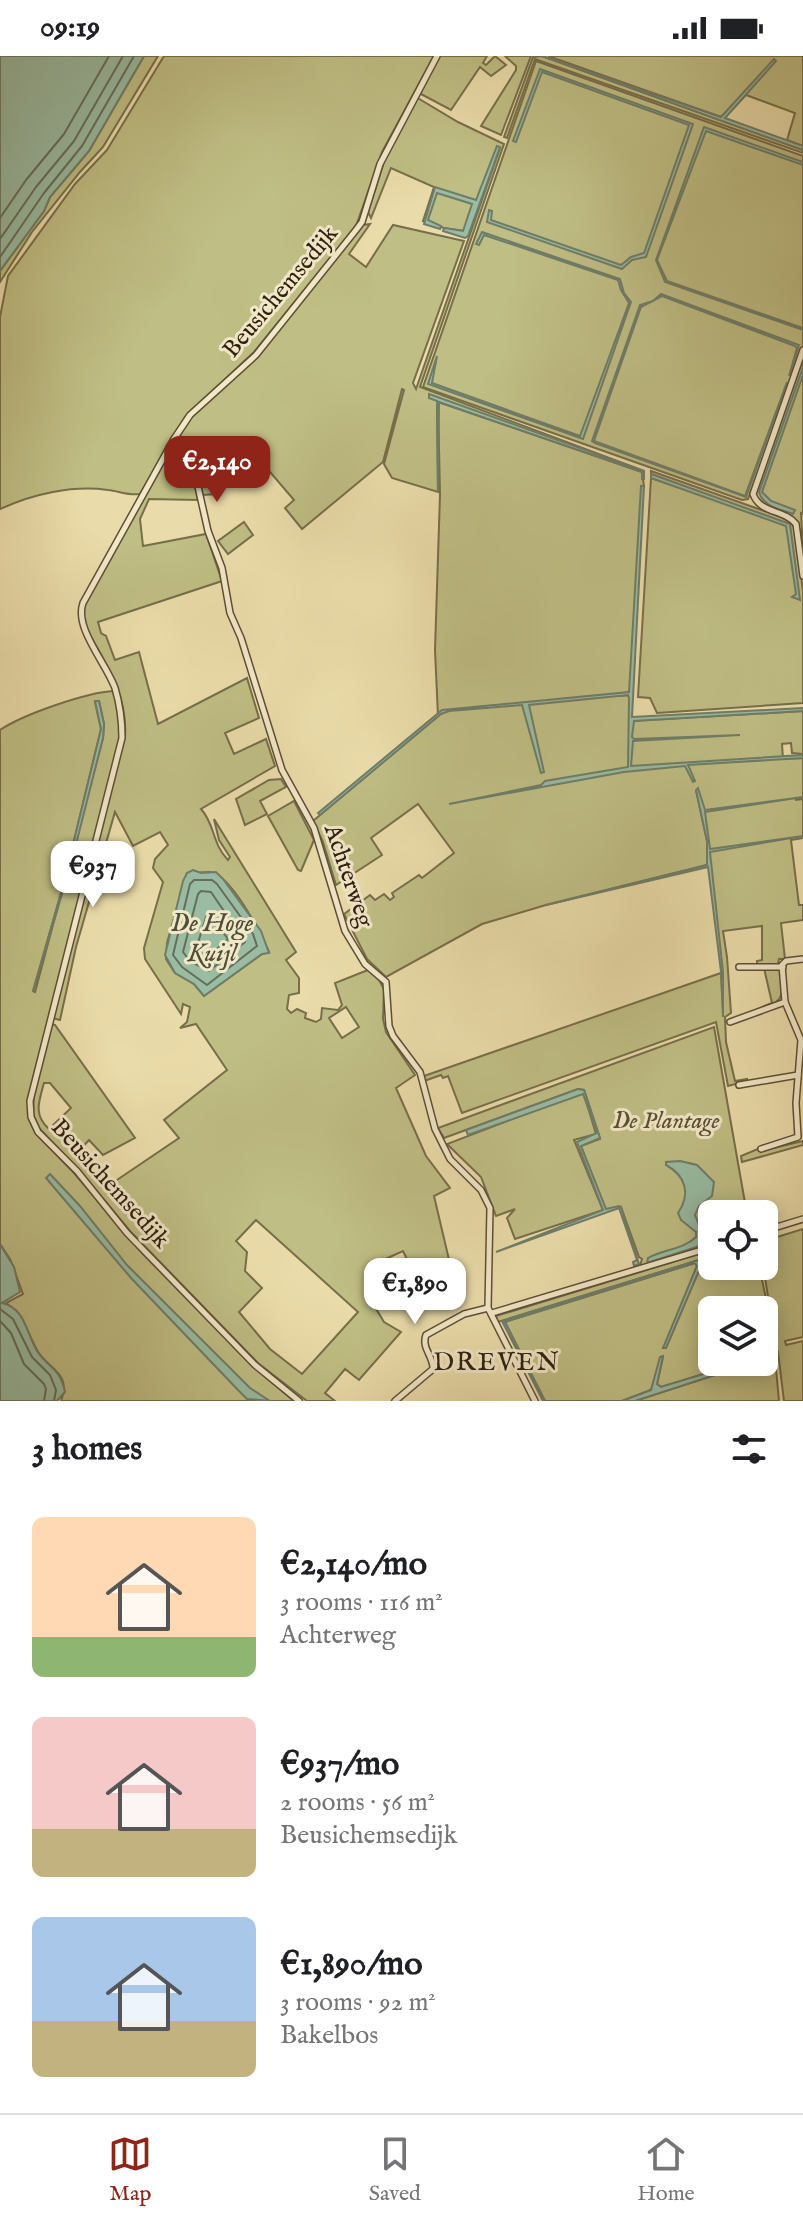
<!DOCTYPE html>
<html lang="en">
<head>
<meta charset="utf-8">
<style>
  body { margin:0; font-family:"IM FELL English",serif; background:#f2f2f2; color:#202124; height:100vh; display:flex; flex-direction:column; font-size:30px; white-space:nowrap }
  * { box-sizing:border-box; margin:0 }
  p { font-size:26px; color:#757577 }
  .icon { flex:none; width:44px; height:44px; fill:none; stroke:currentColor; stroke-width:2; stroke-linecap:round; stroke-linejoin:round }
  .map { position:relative; height:1345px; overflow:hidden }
  .panel { display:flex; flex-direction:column; background:#fff; flex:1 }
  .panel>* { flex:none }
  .fabs { position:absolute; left:698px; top:1144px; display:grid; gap:16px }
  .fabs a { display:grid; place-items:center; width:80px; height:80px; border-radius:12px; background:#fff; box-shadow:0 4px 20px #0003; font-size:40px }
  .price { position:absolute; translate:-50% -68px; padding:0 18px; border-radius:16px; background:#fff; color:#222; font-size:26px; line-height:52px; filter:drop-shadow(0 2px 4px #0008) }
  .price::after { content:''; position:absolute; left:50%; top:48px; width:24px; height:18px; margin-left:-12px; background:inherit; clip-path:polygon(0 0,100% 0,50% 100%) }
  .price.on { background:#8f2418; color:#fff }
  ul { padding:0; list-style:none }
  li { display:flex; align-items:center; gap:24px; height:200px; padding:0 32px }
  li span { display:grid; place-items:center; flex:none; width:224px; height:160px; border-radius:12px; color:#555 }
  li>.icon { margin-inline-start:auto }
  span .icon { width:96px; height:96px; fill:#fffc; stroke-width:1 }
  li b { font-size:34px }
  h2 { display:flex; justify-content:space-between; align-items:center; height:96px; padding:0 32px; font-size:34px }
  .status { display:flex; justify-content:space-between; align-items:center; height:56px; padding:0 40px; background:#fff; direction:ltr }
  .status svg { height:22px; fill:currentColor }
  .tab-bar { display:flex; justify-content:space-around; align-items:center; height:112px; border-top:2px solid #e0e0e0; background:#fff; font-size:22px; color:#757577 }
  .tab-bar a { display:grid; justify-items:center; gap:4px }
  .tab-bar .on { color:#8f2418 }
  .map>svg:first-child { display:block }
  .green { fill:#bfbe84; stroke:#776e4a; stroke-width:2; fill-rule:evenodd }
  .water { fill:#99bca3; stroke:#6f7d68; stroke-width:2 }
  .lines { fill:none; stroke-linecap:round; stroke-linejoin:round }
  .shore { stroke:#646e59; stroke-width:2 }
  .street-casing { stroke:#5e4e36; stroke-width:8 }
  .street { stroke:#f1e8c8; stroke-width:5 }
  .labels { text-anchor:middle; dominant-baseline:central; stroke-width:6; stroke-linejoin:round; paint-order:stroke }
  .street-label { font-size:24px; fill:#2f1f0f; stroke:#f1e8c8 }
  .park-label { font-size:24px; font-style:italic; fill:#5a4f32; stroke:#f1e8c8 }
  .water-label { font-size:26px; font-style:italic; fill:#4f4e3b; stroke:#f1e8c8 }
  .neighbourhood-label { font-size:26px; letter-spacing:2px; fill:#2f1f0f; stroke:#f1e8c8 }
</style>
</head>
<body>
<div class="status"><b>09:19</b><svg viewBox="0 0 49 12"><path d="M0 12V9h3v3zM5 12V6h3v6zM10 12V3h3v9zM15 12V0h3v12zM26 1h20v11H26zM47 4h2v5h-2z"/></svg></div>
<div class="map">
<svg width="803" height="1345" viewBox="0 0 803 1345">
  <rect width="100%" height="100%" fill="#eadcaa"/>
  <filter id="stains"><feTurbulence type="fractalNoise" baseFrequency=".0025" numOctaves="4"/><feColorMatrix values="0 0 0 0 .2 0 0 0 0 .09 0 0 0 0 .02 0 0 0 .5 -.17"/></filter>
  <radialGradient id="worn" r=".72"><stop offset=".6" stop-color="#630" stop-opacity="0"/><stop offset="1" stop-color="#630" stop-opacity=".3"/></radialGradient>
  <g class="green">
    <path d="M 144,0 L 158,0 L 103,91 L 80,116 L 32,176 L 0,226 L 0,215 L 44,155 L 50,141 L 89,95 Z"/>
    <path d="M 164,0 L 434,0 L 382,96 L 356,170 L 254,296 L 185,361 L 140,438 C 129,440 119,435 108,434 C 72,429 33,438 0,453 L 0,261 L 8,220 L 75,128 L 107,94 Z"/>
    <path d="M 440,0 L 487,0 L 483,7 L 486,9 L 495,0 L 506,9 L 491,20 L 480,11 L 451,54 L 419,37 Z"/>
    <path d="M 505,0 L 531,0 L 501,79 L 481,70 L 516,14 L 516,10 Z"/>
    <path d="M 542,0 L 803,94 L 803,97 L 535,3 L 507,82 L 504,81 L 533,1 Z"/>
    <path d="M 548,0 L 803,0 L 803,90 L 787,84 L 795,57 L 746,39 L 724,62 Z"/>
    <path d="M 536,5 L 803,100 L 803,295 L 748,443 L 742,444 L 423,331 Z"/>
    <path d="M 416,41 L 458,66 L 504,88 L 420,331 L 644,415 L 437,345 L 438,436 L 392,422 L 384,408 L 404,334 L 402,333 L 383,406 L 302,473 L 285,452 L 294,444 L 246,388 L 221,407 L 234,423 L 217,438 L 203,439 L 193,401 L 179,378 L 190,362 L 272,282 L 362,169 L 370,168 L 349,198 L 366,211 L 393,169 L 464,185 L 413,327 L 416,333 L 500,92 L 497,91 L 465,175 L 444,172 L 423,165 L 434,131 L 391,112 L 371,162 L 368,156 L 385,103 Z"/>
    <path d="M 803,300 L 803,458 L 801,457 L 803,493 C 799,439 773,468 755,439 Z"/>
    <path d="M 438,346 L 642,416 L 644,430 L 642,430 L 630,635 L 620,640 L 628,639 L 629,642 L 631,665 L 803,655 L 803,698 L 792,697 L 791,687 L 782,688 L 783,703 L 803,702 L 803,742 L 795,744 L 803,743 L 803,782 L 791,784 L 799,849 L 803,849 L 803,864 L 781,867 L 785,903 L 779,903 L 778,908 L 757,908 L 757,905 L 762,904 L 762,870 L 723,875 L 727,901 L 731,957 L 725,961 L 726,986 L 735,1025 L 747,1023 L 747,1025 L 728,1030 L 716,966 L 462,1057 L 448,1020 L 443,1022 L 441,1019 L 424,1025 L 424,1020 L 721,917 L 723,952 C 723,910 717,869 712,826 C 708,794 709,764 696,734 L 707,785 L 707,809 L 546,849 L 482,868 L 386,921 L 367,903 L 344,858 L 370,839 L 375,844 L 384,838 L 390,844 L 394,841 L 392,837 L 419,819 L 422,822 L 454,797 L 418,748 L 371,782 L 382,799 L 336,829 L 323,786 L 313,765 L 438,660 L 435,594 L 440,439 Z"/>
    <path d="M 173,389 L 182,391 L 190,405 L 198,444 L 149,443 L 140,463 L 143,490 L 206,478 L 222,525 L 98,566 L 101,577 L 106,580 L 115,604 L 139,596 L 158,668 L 247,622 L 259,662 L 225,677 L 234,698 L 266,683 L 275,710 L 201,753 C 215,768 212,788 228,804 L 230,801 L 219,784 L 214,763 L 296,896 L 286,904 L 299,922 L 299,937 L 289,939 L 287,953 L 291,957 L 297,953 L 306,957 L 305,962 L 316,966 L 321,963 L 322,952 L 338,954 L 342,949 L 335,927 L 368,914 L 379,924 L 384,933 L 383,963 L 386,976 L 415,1019 L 396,1032 L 426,1100 L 450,1132 L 434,1140 L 451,1212 L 417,1224 L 403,1195 L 383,1204 L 394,1229 L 369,1241 L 384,1266 L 401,1276 L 359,1324 L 345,1313 L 325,1337 L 335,1345 L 307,1345 L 258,1307 L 130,1175 L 80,1115 L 37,1070 L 33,1058 L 34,1036 L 50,968 L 55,969 L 135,1082 L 103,1099 L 89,1084 L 75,1099 L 105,1132 L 179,1082 L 164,1064 L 227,1014 L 196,968 L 180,972 L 187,966 L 190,951 L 183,948 L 181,958 L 145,903 L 144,892 L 163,826 L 153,812 L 155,803 L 168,789 L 160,776 L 133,790 L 115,756 L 76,891 L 60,964 L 52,962 L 125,680 C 128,638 104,605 85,570 L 82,563 L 85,547 ZM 210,816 C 231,819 261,877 269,896 L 262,898 L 204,940 L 194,928 L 175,917 L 166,903 L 167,887 L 187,817 ZM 346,951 L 359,971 L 342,982 L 329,962 ZM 44,1027 L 50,1027 L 71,1052 L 49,1073 C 33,1059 39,1045 44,1027 ZM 256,1164 L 358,1256 L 302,1318 L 270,1293 L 239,1256 L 262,1232 L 245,1215 L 247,1196 L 236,1185 Z"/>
    <path d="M 651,415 L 784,462 L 795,471 L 803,536 L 803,647 L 657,657 L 650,642 L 638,641 L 651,422 L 765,460 L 651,418 Z"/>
    <path d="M 244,466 L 253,479 L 228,498 L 218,485 Z"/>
    <path d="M 114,635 L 122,675 L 31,1031 L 28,1046 L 30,1065 L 37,1079 L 74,1117 L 143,1198 L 257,1314 L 294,1345 L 61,1345 C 72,1316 48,1314 37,1294 C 27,1276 24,1259 6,1247 L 23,1238 L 10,1203 L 0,1188 L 0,674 C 22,659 87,636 114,635 ZM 99,645 L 104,668 L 103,682 L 35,936 L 33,935 L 63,830 L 101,673 L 95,646 Z"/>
    <path d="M 281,723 L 286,731 L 260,745 L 267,758 L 245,769 L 236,743 L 269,724 Z"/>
    <path d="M 294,745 L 314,784 L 301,815 L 298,814 L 268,760 Z"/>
    <path d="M 764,912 L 781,913 C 783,944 785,944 756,955 L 755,954 L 772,947 Z"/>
    <path d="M 714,971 L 747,1158 L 712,1158 L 712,1189 L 639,1213 L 642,1203 L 639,1201 L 621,1151 L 606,1154 L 581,1090 L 600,1083 L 584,1034 L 578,1033 L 444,1082 L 438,1072 Z"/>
    <path d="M 578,1038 L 584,1038 L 596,1078 L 574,1084 L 603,1154 L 515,1183 L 507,1162 L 515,1153 L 496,1160 L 481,1121 L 447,1088 Z"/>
    <path d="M 803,1085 L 803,1089 L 742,1106 L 741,1100 L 760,1092 L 762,1095 Z"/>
    <path d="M 803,1173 L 803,1281 L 785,1285 L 786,1289 L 803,1285 L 803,1345 L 784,1345 L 778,1296 L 771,1301 L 775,1302 L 779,1345 L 635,1345 L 755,1306 L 764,1306 L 764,1254 L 712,1254 L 712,1306 L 743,1306 L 661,1331 L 657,1328 L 663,1301 L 651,1334 L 622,1345 L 545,1345 L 505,1266 L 695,1207 L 697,1210 L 664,1291 L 666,1292 L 703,1205 L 712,1202 L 712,1210 L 759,1210 L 776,1289 L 763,1210 L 764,1185 Z"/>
    <path d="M 712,1194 L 712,1200 L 498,1266 L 496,1260 Z"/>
  </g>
  <g class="water">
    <path d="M 0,0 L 144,0 L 89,95 L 50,141 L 44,155 L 0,215 Z"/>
    <path d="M 542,0 L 721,61 L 774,3 L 776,5 L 725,62 L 803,90 L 803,94 Z"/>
    <path d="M 540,13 L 693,68 L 646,201 L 632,204 L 622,213 L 487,166 L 489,154 L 492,155 L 491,164 L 621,209 L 631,201 L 644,197 L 689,69 L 542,16 L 516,86 L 513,85 Z"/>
    <path d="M 704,71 L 803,106 L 803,109 L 706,75 L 657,204 L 667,225 L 803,272 L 803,274 L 665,226 L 656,204 Z"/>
    <path d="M 497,90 L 500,91 L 468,180 L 465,182 L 443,175 L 444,172 L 463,175 L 472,148 L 437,137 L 428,164 L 441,170 L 440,173 L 424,168 L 435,131 L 476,144 Z"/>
    <path d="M 482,176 L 620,223 L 624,237 L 631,246 L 583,383 L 428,328 L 437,300 L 432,327 L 580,380 L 629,247 L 621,234 L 618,224 L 484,179 L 479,189 L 476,188 Z"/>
    <path d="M 661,238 L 799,289 L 789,320 L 797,292 L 795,290 L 662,240 L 641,251 L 594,385 L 745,440 L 787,326 L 746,441 L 595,387 L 592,385 L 640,249 L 653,245 Z"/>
    <path d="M 803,311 L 803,319 L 762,436 L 771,445 L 795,454 L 793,458 C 780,453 763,451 759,436 Z"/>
    <path d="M 429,338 L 644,415 L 644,423 L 642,423 L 642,416 L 439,346 L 438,436 L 437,345 L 429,342 Z"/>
    <path d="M 651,418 L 790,468 L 800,544 L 792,541 L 796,538 L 786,470 L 651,422 Z"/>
    <path d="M 641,430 L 644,430 L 632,661 L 803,652 L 803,655 L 634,665 L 632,681 L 634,683 L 740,679 L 633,685 L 631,710 L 803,699 L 803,702 L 688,709 L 695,725 L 693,726 L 685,710 L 624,716 L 449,748 L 541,729 L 545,725 L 628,711 L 629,642 L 628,639 L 529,649 L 544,716 L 541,717 L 522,649 L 449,655 L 441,658 L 320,759 L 318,757 L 442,654 L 629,636 Z"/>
    <path d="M 95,645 L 99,645 L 104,668 L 103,682 L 72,804 L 33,936 L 63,830 L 101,673 Z"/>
    <path d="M 698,732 L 705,754 L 803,741 L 705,756 L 710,793 L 803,780 L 710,796 L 723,916 L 723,961 L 721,916 L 708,811 L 546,849 L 707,809 L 707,785 L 696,734 Z"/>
    <path d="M 193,814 L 201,817 L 216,816 L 223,823 L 261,875 L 269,897 L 262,898 L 204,940 L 194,928 L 175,917 L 165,899 L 183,825 L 187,817 Z"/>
    <path d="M 578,1033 L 584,1034 L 600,1082 L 581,1090 L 606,1153 L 619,1150 L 621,1151 L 639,1208 L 634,1210 L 633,1206 L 637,1204 L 619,1152 L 496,1196 L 603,1154 L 577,1086 L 597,1077 L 583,1038 L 468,1079 L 466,1074 Z"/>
    <path d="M 680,1105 L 697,1109 L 714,1126 L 712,1140 L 699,1150 L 695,1159 L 700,1171 L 712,1176 L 712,1186 L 647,1207 L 648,1202 C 663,1193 683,1194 696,1181 L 696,1176 L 681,1164 L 678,1157 C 691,1138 686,1120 666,1109 L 666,1106 Z"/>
    <path d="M 50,1118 L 80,1150 L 127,1209 L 250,1332 L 270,1345 L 247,1343 L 238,1334 L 131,1222 L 46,1122 Z"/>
    <path d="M 0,1188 L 14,1211 L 20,1236 L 2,1247 C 25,1252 26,1276 37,1295 C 48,1312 60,1311 65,1336 L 57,1345 L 0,1345 Z"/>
    <path d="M 712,1200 L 703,1205 L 666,1292 L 663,1292 L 697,1210 L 695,1207 L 505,1266 L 545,1345 L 543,1345 L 502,1265 Z"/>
    <path d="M 663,1300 L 657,1328 L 661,1331 L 743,1306 L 755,1306 L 635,1345 L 622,1345 L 651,1334 L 660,1301 Z"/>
  </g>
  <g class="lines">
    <g class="shore">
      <path d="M 0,162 L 26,124 L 64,78 L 109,0"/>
      <path d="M 0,183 L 36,131 L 74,85 L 123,0"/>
      <path d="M 0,201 L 44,137 L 82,90 L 134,0"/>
      <path d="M 194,824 L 212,824 L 217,828 L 253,878 L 257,890 L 207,929 L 182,911 L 173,899 L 190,828 Z"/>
      <path d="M 201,835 L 211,836 L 245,886 L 209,915 L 190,905 L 183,896 L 198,838 Z"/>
      <path d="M 209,858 L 228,883 L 208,901 L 196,893 L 206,861 Z"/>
      <path d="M 0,1253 L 13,1263 L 32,1301 L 50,1319 L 56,1334 L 54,1345"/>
      <path d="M 0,1265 L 11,1277 L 24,1308 L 44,1328 L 46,1333 L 44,1345"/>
    </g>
    <g class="street-casing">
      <g id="street">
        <path d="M 803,294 L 753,438 C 760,458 784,453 796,468 L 803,520"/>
        <path d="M 174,383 L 184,392 L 192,404 L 208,475 L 222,512 L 230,557 L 241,582 L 282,714 L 314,772 L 345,875 L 365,908 L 386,926 L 389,970 L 393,980 L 420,1016 L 435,1073 L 450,1103 L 481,1134 L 490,1152 L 488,1252 L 535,1345"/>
        <path d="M 739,911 L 783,911"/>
        <path d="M 730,966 L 785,946"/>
        <path d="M 739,1029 L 798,1019"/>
        <path d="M 761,1093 L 798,1081 L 796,1047 L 801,984 L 785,946 L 782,909 L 786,905 L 803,903"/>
        <path d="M 764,1175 L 803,1163"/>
        <path d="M 492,1257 L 712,1191"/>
        <path d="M 299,1345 L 255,1309 L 127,1177 L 77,1115 L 38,1076 L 31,1061 L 30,1045 L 122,682 C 122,665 120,649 115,632 C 106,607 74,572 83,547 L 174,383 L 190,359 L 256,299 L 356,174 L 362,166 L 380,108 L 437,0"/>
        <path d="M 395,1345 L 433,1313 C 434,1301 421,1292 426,1279 L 464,1258 L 488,1252"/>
      </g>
    </g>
    <use href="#street" class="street"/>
  </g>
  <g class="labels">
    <g class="street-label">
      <text transform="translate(281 236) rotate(-50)">Beusichemsedijk</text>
      <text transform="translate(348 820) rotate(71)">Achterweg</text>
      <text transform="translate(110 1128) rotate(48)">Beusichemsedijk</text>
    </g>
    <g class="park-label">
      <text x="666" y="1065">De Plantage</text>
    </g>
    <g class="water-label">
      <text x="212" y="867">De Hoge<tspan x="212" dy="30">Kuijl</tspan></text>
    </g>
    <g class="neighbourhood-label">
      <text x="497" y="1306">DREVEN</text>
    </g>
  </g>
  <rect width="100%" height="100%" filter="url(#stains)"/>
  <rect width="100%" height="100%" fill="url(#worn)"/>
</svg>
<div class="fabs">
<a><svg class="icon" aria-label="locate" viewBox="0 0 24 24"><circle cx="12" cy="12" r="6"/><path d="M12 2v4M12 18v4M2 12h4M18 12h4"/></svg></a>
<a><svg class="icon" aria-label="layers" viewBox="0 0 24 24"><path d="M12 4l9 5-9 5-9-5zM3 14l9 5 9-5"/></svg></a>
</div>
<b class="price on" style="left:217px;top:448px">€2,140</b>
<b class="price" style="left:93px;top:853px">€937</b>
<b class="price" style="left:415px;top:1270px">€1,890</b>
</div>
<section class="panel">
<h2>3 homes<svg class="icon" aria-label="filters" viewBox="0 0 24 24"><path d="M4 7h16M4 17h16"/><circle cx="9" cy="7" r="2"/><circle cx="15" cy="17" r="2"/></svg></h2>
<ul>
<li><span style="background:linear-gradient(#ffd9b3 75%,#8fb573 0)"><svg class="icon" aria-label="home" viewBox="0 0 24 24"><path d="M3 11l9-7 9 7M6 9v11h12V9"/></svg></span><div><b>€2,140/mo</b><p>3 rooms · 116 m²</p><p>Achterweg</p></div></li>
<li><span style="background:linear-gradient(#f6c9c9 70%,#c2b280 0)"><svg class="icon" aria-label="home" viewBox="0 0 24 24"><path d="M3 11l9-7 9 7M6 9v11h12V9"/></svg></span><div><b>€937/mo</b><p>2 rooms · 56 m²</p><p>Beusichemsedijk</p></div></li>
<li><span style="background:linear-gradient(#a9c7e8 65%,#c2b280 0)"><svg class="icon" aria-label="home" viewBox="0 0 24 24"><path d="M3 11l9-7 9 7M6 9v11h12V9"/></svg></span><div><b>€1,890/mo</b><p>3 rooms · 92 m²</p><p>Bakelbos</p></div></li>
</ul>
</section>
<nav class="tab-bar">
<a class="on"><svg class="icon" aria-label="map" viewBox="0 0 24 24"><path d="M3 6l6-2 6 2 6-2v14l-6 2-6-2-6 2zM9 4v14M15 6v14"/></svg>Map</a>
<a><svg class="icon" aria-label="saved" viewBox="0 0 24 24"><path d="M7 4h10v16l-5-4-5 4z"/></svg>Saved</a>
<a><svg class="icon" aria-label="home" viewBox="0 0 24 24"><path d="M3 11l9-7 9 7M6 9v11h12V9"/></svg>Home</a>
</nav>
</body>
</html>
